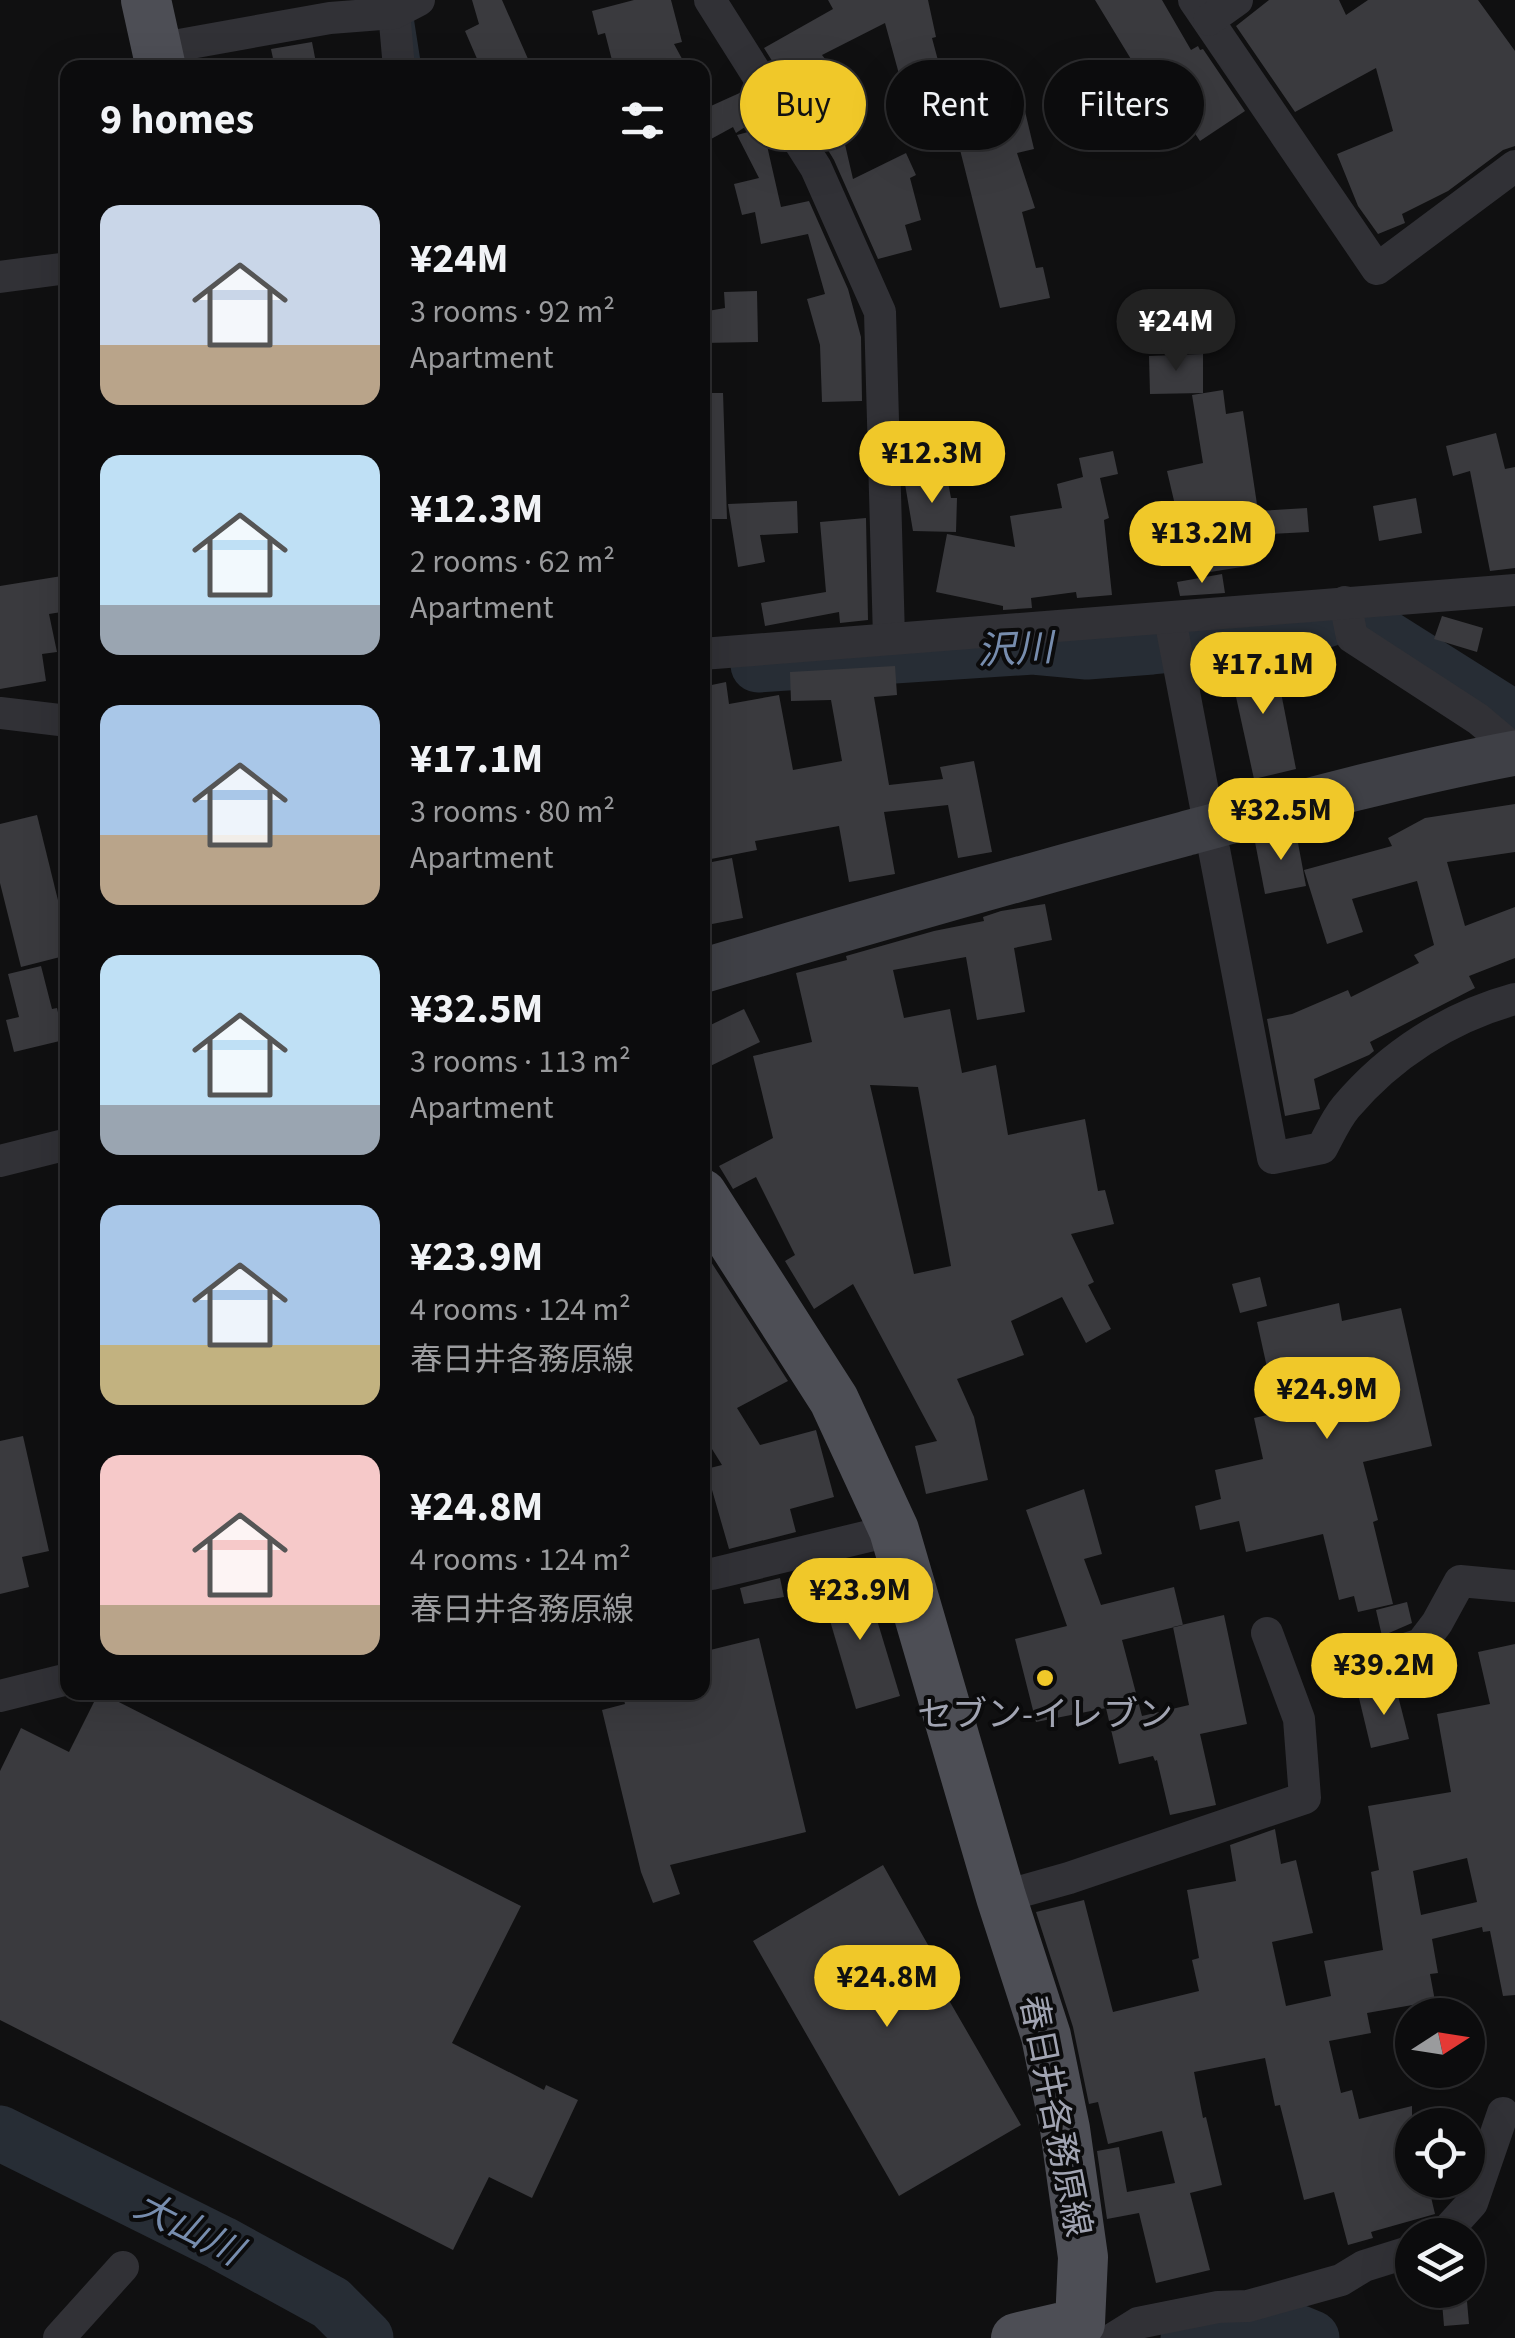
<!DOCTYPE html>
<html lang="en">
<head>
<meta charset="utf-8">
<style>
  body { margin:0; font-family:"Source Sans 3","Noto Sans JP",sans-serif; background:#151516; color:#f1f3f6; height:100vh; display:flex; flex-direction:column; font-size:38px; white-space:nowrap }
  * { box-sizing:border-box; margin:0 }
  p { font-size:32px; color:#9a9b9d }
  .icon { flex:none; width:55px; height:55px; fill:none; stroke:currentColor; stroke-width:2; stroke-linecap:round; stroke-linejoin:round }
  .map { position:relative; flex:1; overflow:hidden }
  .details { position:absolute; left:60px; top:60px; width:650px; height:1640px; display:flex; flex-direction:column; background:#0c0c0d; border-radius:20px; box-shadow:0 10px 40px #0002,0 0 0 2px #2c2c2e }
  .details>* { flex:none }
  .banner { position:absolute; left:740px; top:60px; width:625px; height:90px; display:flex; gap:20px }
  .needle { width:65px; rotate:78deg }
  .buttons { position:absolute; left:1395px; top:1998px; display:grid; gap:20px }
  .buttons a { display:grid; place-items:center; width:90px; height:90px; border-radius:50%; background:#0c0c0d; box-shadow:0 10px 40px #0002,0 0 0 2px #2c2c2e; font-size:50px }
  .price { position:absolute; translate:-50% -85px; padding:0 22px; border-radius:35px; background:#f0c829; color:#111; font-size:32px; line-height:65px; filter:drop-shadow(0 2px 5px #0008) }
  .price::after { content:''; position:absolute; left:50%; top:60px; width:30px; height:22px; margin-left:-15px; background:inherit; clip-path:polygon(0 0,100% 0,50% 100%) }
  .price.on { background:#222; color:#fff }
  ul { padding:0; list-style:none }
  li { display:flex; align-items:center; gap:30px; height:250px; padding:0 40px }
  li span { display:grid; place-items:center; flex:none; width:280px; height:200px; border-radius:20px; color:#555 }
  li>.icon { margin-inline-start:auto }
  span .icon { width:120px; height:120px; fill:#fffc; stroke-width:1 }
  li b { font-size:42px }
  h2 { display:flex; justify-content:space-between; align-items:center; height:120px; padding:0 40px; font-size:42px }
  .pill { padding:0 35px; border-radius:45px; background:#0c0c0d; box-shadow:0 10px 40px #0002,0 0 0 2px #2c2c2e; font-size:35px; line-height:90px }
  .pill.on { background:#f0c829; color:#111 }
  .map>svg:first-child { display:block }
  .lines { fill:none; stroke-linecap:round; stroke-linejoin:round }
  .stream { stroke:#272d35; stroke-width:9 }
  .river { stroke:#272d35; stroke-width:55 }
  .building { fill:#3a3a3e; fill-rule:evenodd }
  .street { stroke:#313136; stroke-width:32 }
  .secondary { stroke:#3f4046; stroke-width:45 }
  .primary { stroke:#4d4e55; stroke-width:50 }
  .poi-dot { fill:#f0c829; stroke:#0b0b0c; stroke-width:4 }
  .labels { text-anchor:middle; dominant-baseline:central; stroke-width:8; stroke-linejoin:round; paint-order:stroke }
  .poi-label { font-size:35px; fill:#a1a4b2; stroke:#0b0b0c }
  .street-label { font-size:35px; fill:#a1a4b2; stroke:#0b0b0c }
  .water-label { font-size:38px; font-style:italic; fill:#778dae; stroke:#0b0b0c }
</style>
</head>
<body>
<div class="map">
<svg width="1515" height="2338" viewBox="0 0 1515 2338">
  <rect width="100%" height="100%" fill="#101011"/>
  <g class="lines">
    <path class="stream" d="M 409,17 L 417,68"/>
    <g class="river">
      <path d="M 1366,625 L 1512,717"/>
      <path d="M 758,665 L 1033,647 L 1087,652 L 1152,647 L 1272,635 L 1326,620"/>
      <path d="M 0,2133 L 221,2243 L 331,2303 L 366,2338"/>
      <path d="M 1188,2338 C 1237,2316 1264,2317 1312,2338"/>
    </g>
  </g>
  <g class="building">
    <path d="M 472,0 L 502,0 L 532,68 L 481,68 L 465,31 L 479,24 Z"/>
    <path d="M 634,0 L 671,0 L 682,42 L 674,44 L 687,68 L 614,68 L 605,33 L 598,35 L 592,11 Z"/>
    <path d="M 828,0 L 928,0 L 936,37 L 932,38 L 955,124 L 1024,107 L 1034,149 L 1017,153 L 1035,208 L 1022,212 L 1036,268 L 1043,267 L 1050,298 L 1000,308 L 954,126 L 916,136 L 885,23 L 822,55 L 832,68 L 793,94 L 764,48 L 833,9 Z"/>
    <path d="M 1095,0 L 1162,0 L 1191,50 L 1198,46 L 1200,50 L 1203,49 L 1245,111 L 1200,141 L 1174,102 L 1167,106 L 1145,65 L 1137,69 Z"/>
    <path d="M 1269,0 L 1339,0 L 1346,15 L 1368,0 L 1478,0 L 1515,51 L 1515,146 L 1503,150 L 1448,191 L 1402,214 L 1405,223 L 1378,234 L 1358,206 L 1337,154 L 1393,131 L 1376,68 L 1295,112 L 1236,26 Z"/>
    <path d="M 312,42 L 317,68 L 275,68 L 271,49 Z"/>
    <path d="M 744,91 L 760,117 L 736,133 L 733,127 L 702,144 L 702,110 Z"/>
    <path d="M 837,110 L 853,179 L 906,153 L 916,175 L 910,178 L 921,220 L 905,225 L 912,250 L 878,259 L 834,160 L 813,125 L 811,117 Z"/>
    <path d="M 763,128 L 781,207 L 809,201 L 848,289 L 861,337 L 862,401 L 822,402 L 820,345 L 807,299 L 825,294 L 808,234 L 761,244 L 755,212 L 742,215 L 734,184 L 759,178 L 737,135 Z"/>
    <path d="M 757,291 L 758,342 L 702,343 L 702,312 L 725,308 L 724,292 Z"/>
    <path d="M 1203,354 L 1203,393 L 1150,394 L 1149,356 Z"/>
    <path d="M 1223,390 L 1226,414 L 1243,411 L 1258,511 L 1307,508 L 1309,532 L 1249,535 L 1254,565 L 1204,573 L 1192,502 L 1175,505 L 1167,471 L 1203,463 L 1192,395 Z"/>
    <path d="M 702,393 L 723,393 L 727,519 L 702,519 Z"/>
    <path d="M 1496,433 L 1505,469 L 1515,467 L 1515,568 L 1490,571 L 1470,471 L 1453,476 L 1446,446 Z"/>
    <path d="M 1113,451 L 1118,474 L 1100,478 L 1109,518 L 1104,520 L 1112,595 L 1077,598 L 1076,592 L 1031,598 L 1032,608 L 1003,610 L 1003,606 L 936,592 L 947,534 L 1015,547 L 1010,516 L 1062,508 L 1057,484 L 1083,477 L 1079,458 Z"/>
    <path d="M 947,477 L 951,498 L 957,498 L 956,532 L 913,531 L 905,484 Z"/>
    <path d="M 1416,498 L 1422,533 L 1379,541 L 1373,506 Z"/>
    <path d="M 797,501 L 798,533 L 760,535 L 765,562 L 738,567 L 728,504 Z"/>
    <path d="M 866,518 L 868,620 L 840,623 L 839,612 L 765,626 L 761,603 L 826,592 L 820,522 Z"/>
    <path d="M 1222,574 L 1225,593 L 1180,596 L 1177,582 Z"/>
    <path d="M 68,575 L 68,611 L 49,614 L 57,652 L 42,654 L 46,681 L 0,689 L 0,586 Z"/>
    <path d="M 1442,616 L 1483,628 L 1477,652 L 1434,639 Z"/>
    <path d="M 1274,657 L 1296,769 L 1254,779 L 1229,665 Z"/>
    <path d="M 895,666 L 897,695 L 874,697 L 889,785 L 943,779 L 940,767 L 974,761 L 992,852 L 958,858 L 948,805 L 884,812 L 895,874 L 849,882 L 839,826 L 755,841 L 757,850 L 711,859 L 702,811 L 702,687 L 726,682 L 729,704 L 779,695 L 793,770 L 842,761 L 831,700 L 791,701 L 790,672 Z"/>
    <path d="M 1515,804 L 1515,852 L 1447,862 L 1465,926 L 1515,907 L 1515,958 L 1469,976 L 1475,988 L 1370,1042 L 1374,1051 L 1369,1055 L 1314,1079 L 1320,1109 L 1285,1116 L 1267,1019 L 1292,1014 L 1348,990 L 1351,997 L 1419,963 L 1414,955 L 1434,945 L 1417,881 L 1352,899 L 1363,932 L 1327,944 L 1304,870 L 1392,846 L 1388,838 L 1425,818 Z"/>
    <path d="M 37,815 L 68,941 L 68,955 L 21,967 L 0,883 L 0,824 Z"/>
    <path d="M 1296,832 L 1306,886 L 1265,894 L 1255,842 Z"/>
    <path d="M 732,858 L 743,918 L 702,926 L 702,864 Z"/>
    <path d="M 1045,904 L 1052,940 L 1014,948 L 1025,1012 L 977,1020 L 966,957 L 893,970 L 904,1018 L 950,1009 L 962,1073 L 996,1065 L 1008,1135 L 1085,1119 L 1098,1191 L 1105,1190 L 1114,1224 L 1071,1234 L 1094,1282 L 1088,1285 L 1111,1329 L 1086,1343 L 1062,1297 L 1011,1321 L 1024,1355 L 957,1379 L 974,1417 L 988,1480 L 926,1494 L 915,1446 L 937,1441 L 853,1284 L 814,1309 L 785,1261 L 795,1255 L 756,1177 L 733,1189 L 719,1166 L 773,1138 L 753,1056 L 812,1042 L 796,973 L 847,960 L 846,956 L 934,931 L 984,921 L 983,917 L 1001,911 ZM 870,1085 L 918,1087 L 951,1266 L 914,1274 Z"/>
    <path d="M 41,966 L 52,1009 L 57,1008 L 64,1040 L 14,1052 L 6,1020 L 19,1017 L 8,974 Z"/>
    <path d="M 744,1009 L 760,1042 L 702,1070 L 702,1029 Z"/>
    <path d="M 702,1248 L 788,1381 L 737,1408 L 760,1445 L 816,1430 L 834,1497 L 790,1509 L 796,1532 L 729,1549 L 706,1469 L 722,1465 L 702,1433 Z"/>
    <path d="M 1260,1277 L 1267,1306 L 1240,1313 L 1232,1284 Z"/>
    <path d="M 1339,1303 L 1342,1321 L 1401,1308 L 1432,1446 L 1363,1462 L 1378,1520 L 1373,1522 L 1393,1604 L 1358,1612 L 1354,1596 L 1339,1600 L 1323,1534 L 1246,1552 L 1239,1521 L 1200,1530 L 1195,1506 L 1221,1499 L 1215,1470 L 1263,1459 L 1254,1418 L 1277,1413 L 1257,1322 Z"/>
    <path d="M 23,1436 L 49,1551 L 22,1557 L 29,1587 L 0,1594 L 0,1441 Z"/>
    <path d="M 1084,1489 L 1102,1554 L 1084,1559 L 1101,1605 L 1174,1587 L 1183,1625 L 1122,1640 L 1142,1716 L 1189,1705 L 1173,1627 L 1224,1615 L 1247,1724 L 1200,1734 L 1216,1805 L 1170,1815 L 1157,1760 L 1155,1761 L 1153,1756 L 1119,1764 L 1106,1708 L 1036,1722 L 1015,1639 L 1067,1626 L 1026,1510 Z"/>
    <path d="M 864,1577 L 900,1696 L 856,1709 L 821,1590 Z"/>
    <path d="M 780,1578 L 784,1597 L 744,1604 L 740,1588 Z"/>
    <path d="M 1407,1602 L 1412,1623 L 1382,1636 L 1376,1610 Z"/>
    <path d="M 759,1638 L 806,1832 L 670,1865 L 680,1894 L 653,1903 L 641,1872 L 602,1710 L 625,1704 L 622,1692 L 702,1692 L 702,1652 Z"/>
    <path d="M 1515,1644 L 1515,1995 L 1503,1996 L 1490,1931 L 1483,1932 L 1482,1927 L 1432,1939 L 1438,1973 L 1430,1974 L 1435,2001 L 1367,2013 L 1371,2033 L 1329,2041 L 1341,2093 L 1352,2090 L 1359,2119 L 1412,2106 L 1412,2180 L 1427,2180 L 1435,2214 L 1371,2232 L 1373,2238 L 1348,2245 L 1334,2192 L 1304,2200 L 1280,2105 L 1275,2106 L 1265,2058 L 1194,2072 L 1203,2118 L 1206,2117 L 1222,2185 L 1190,2193 L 1210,2270 L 1156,2283 L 1139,2213 L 1107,2219 L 1097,2151 L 1119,2147 L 1127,2192 L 1175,2183 L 1162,2131 L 1108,2144 L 1098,2102 L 1089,2104 L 1073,2027 L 1036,1912 L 1084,1900 L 1113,2012 L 1199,1991 L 1192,1960 L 1199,1958 L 1187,1890 L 1236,1881 L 1230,1845 L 1275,1829 L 1281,1864 L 1296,1860 L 1313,1933 L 1272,1942 L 1286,2006 L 1331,1996 L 1324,1961 L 1383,1950 L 1371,1872 L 1379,1870 L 1368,1806 L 1451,1792 L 1437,1714 L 1490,1704 L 1478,1652 ZM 1467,1858 L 1477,1902 L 1421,1915 L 1413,1871 Z"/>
    <path d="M 1396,1688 L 1409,1739 L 1371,1748 L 1359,1698 Z"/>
    <path d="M 99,1692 L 521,1906 L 452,2043 L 544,2090 L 546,2085 L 578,2100 L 532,2198 L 489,2177 L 453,2250 L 0,2020 L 0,1771 L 21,1728 L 69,1752 Z"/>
    <path d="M 883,1865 L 932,1952 L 924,1957 L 1021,2125 L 899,2196 L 753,1941 Z"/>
    <path d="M 1441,2290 L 1466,2290 L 1469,2324 L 1444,2326 Z"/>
  </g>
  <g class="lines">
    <g class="street">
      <path d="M 393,0 L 399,68"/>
      <path d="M 710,0 L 816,168 L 880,312 L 889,638"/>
      <path d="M 1194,0 L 1377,269 L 1515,166"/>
      <path d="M 1209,20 L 1237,0"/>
      <path d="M 157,49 L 330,18 L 394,13 L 419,0"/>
      <path d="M 0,277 L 68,268"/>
      <path d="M 1345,602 L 1352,637 L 1478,719 L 1515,750"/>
      <path d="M 1170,619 L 1273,1158 L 1322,1148 C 1329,1135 1336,1119 1346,1107 C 1390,1055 1449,1017 1515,999"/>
      <path d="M 702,654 L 1515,590"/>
      <path d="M 0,713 L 68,721"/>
      <path d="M 0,1161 L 68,1144"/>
      <path d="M 702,1571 L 712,1574 L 894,1530"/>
      <path d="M 1381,1657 L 1421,1644 L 1437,1623 L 1460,1581 L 1515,1586"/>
      <path d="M 0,1696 L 68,1679"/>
      <path d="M 1001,1897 L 1069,1878 L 1305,1798 L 1299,1719 L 1267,1633"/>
      <path d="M 1443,2235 L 1472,2203 L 1503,2113"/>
      <path d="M 59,2338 L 123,2267"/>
      <path d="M 1114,2338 L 1138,2323 L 1218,2307 L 1248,2306 L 1341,2280 L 1364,2266 L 1412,2251"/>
    </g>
    <path class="secondary" d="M 702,971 C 863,923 1023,877 1184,834 C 1294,804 1403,774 1515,753"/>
    <g class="primary">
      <path d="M 146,0 L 161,68"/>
      <path d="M 702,1194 L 834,1400 L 894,1530 L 1001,1897 L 1046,2036 L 1065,2129 L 1083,2257 L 1080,2323 L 1016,2338"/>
    </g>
  </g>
  <circle class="poi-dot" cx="1045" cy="1678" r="10"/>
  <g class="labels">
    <g class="poi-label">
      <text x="1045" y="1715">セブン-イレブン</text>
    </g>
    <g class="street-label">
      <text transform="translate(1055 2116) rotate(79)">春日井各務原線</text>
    </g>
    <g class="water-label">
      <text transform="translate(1015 650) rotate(-3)">沢川</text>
      <text transform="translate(188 2229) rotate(27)">大山川</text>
    </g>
  </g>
</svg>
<div class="buttons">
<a><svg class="needle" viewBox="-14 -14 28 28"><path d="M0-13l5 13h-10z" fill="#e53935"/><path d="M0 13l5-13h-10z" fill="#9a9b9d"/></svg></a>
<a><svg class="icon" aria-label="locate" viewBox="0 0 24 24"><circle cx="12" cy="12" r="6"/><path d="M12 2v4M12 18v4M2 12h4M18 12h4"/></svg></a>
<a><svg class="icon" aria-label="layers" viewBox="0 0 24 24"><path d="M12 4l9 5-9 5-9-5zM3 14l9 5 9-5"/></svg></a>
</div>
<b class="price on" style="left:1176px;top:374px">¥24M</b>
<b class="price" style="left:932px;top:506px">¥12.3M</b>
<b class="price" style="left:1202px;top:586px">¥13.2M</b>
<b class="price" style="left:1263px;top:717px">¥17.1M</b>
<b class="price" style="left:1281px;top:863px">¥32.5M</b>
<b class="price" style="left:1327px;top:1442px">¥24.9M</b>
<b class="price" style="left:860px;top:1643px">¥23.9M</b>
<b class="price" style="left:1384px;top:1718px">¥39.2M</b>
<b class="price" style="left:887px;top:2030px">¥24.8M</b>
<div class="banner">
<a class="pill on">Buy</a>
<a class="pill">Rent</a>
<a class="pill">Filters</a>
</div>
<section class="details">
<h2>9 homes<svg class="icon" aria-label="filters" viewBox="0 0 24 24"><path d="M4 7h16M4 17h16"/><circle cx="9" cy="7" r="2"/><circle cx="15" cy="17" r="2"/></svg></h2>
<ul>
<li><span style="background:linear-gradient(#c9d6e8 70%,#b9a48a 0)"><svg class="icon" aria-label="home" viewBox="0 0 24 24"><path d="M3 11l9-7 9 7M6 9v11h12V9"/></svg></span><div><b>¥24M</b><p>3 rooms · 92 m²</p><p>Apartment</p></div></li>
<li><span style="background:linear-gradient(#bfe0f5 75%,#9aa5b1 0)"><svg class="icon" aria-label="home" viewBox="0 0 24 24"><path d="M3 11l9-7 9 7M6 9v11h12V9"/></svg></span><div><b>¥12.3M</b><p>2 rooms · 62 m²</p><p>Apartment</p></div></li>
<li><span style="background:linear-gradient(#a9c7e8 65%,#b9a48a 0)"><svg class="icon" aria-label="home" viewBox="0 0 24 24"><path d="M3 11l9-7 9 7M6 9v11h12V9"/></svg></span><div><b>¥17.1M</b><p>3 rooms · 80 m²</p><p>Apartment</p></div></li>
<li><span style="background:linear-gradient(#bfe0f5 75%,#9aa5b1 0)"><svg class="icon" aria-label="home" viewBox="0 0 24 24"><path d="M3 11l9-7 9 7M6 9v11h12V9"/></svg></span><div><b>¥32.5M</b><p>3 rooms · 113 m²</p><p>Apartment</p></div></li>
<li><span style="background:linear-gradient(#a9c7e8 70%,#c2b280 0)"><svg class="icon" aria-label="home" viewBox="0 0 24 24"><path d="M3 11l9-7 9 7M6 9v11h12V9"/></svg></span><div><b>¥23.9M</b><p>4 rooms · 124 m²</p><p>春日井各務原線</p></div></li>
<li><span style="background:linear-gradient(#f6c9c9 75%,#b9a48a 0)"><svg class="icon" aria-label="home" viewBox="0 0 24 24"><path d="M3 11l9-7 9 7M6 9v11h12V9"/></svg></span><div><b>¥24.8M</b><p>4 rooms · 124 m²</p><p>春日井各務原線</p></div></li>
</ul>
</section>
</div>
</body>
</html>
